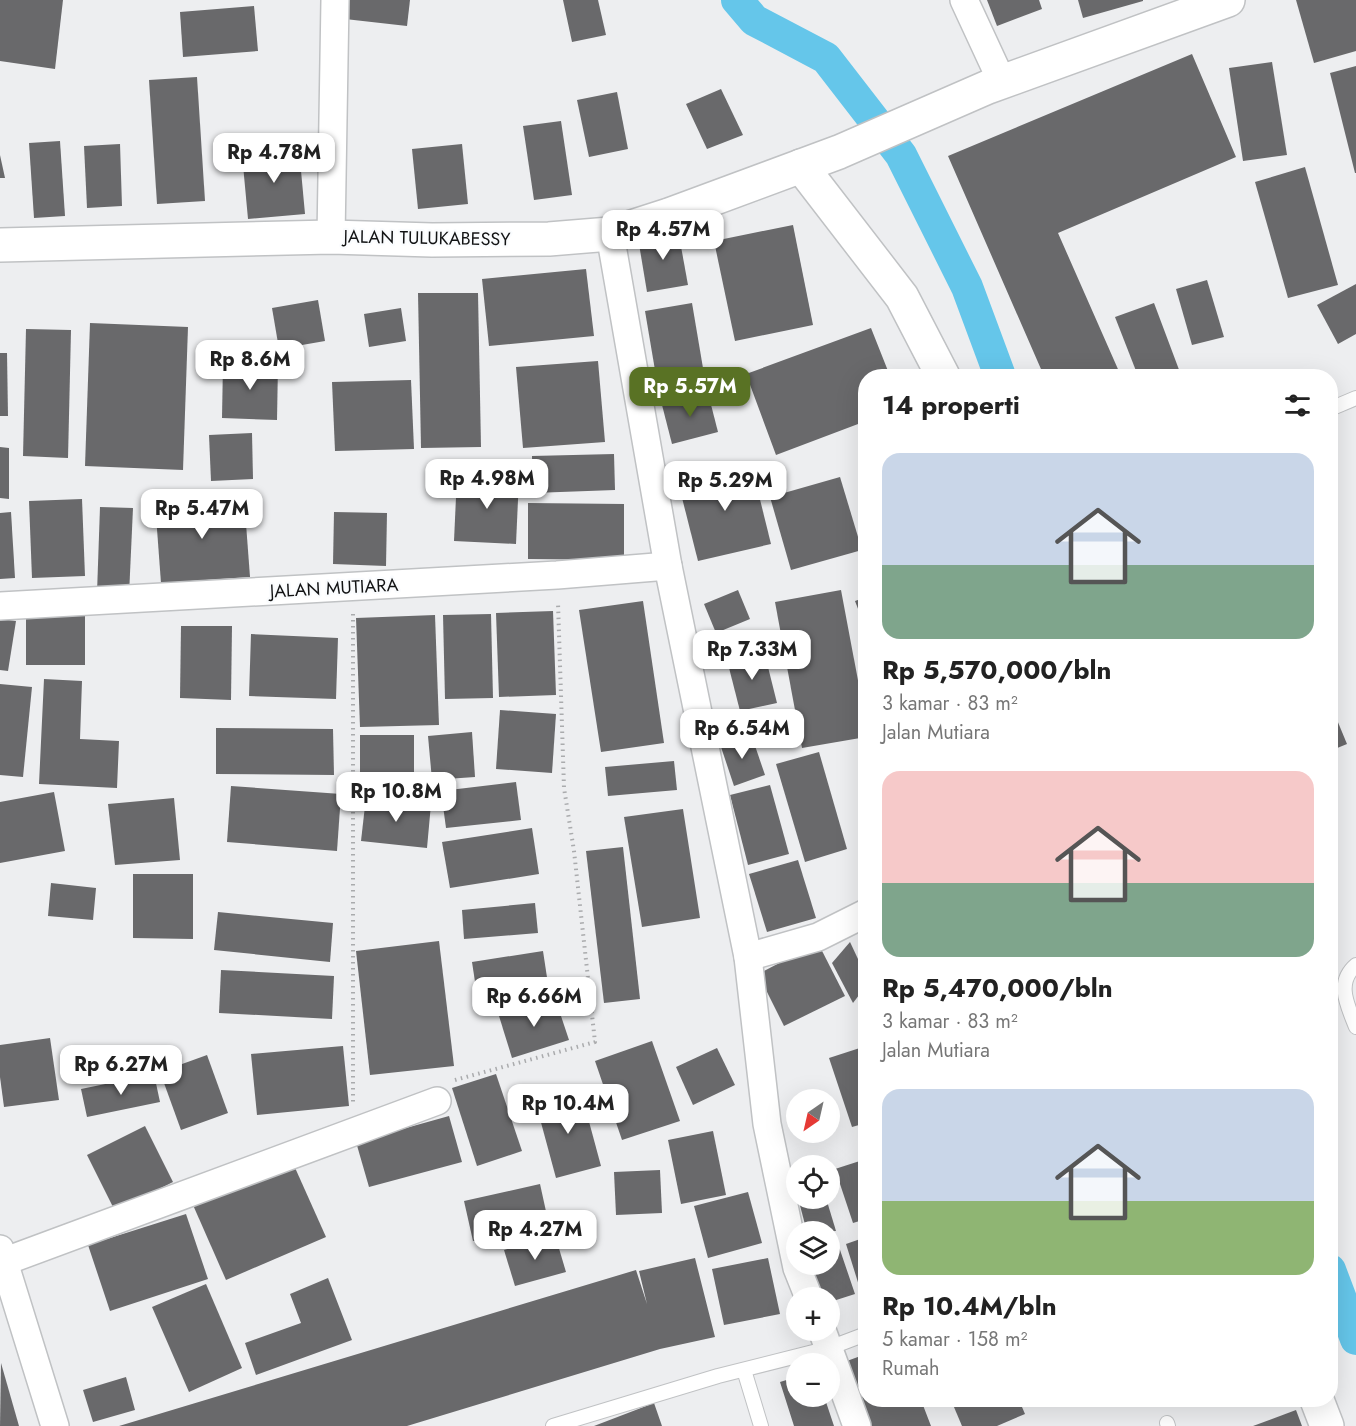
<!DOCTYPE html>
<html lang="id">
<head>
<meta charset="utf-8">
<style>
  body { margin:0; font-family:Jost,sans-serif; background:#f2f2f2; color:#222; height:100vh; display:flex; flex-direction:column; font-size:22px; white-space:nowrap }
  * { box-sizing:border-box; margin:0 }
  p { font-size:20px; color:#767676 }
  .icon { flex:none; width:33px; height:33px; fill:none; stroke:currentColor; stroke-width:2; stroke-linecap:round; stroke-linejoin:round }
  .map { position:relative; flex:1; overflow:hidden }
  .sheet { position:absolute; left:858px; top:369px; width:480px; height:1038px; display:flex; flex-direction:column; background:#fff; border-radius:24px; box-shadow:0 6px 24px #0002 }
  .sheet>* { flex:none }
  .needle { width:39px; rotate:214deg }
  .tools { position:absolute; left:786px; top:1089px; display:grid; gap:12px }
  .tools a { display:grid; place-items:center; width:54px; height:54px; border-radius:50%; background:#fff; box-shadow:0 6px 24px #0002; font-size:30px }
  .price { position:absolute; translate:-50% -51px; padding:0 14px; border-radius:12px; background:#fff; color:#222; font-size:20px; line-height:39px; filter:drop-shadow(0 2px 3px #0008) }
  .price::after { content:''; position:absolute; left:50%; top:36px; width:18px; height:14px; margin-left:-9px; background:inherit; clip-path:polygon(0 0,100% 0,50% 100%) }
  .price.active { background:#597224; color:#fff }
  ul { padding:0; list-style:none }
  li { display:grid; align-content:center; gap:12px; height:318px; padding:0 24px }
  li span { display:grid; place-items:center; height:186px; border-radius:18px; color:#555 }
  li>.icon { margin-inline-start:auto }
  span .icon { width:108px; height:108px; fill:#fffc; stroke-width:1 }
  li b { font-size:26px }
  h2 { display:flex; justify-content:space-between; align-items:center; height:72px; padding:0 24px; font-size:26px }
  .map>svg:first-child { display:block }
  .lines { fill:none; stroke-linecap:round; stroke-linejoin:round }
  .canal { stroke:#65c6ea; stroke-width:32 }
  .building { fill:#69696b }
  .service-casing { stroke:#c0c2c4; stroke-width:16 }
  .minor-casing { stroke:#c0c2c4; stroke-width:30 }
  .tertiary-casing { stroke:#c0c2c4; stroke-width:36 }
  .primary-casing { stroke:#c0c2c4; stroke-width:36 }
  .path { stroke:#aaabad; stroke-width:4; stroke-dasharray:1.5 4.5; stroke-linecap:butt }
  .service { stroke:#fff; stroke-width:14 }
  .minor { stroke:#fff; stroke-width:27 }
  .tertiary { stroke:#fff; stroke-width:33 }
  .primary { stroke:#fff; stroke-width:33 }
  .labels { text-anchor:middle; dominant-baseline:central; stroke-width:4.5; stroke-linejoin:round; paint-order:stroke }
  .street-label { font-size:18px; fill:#121314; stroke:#fafcfe }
</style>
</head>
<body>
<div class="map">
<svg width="1356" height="1426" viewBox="0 0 1356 1426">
  <rect width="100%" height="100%" fill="#edeef0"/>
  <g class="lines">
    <g class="canal">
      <path d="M 737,0 L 754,20 L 826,58 L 901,155 L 967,287 L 1000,376"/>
      <path d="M 1330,1270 L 1356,1339"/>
    </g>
  </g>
  <g class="building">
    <path d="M 0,0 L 63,0 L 55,69 L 0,61 Z"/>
    <path d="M 348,0 L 410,0 L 407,26 L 345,19 Z"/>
    <path d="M 563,0 L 598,0 L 606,35 L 572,42 Z"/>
    <path d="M 987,0 L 1039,0 L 1042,9 L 997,26 Z"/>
    <path d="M 1078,0 L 1143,0 L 1143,1 L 1083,18 Z"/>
    <path d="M 1296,0 L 1356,0 L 1356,51 L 1314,63 Z"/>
    <path d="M 254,6 L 258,51 L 183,57 L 180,12 Z"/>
    <path d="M 1192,54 L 1236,157 L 1058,233 L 1121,376 L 1044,376 L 948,156 Z"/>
    <path d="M 1272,62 L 1287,155 L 1243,161 L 1229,68 Z"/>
    <path d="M 1356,66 L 1356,173 L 1355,173 L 1330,73 Z"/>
    <path d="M 197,77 L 205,201 L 157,204 L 149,80 Z"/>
    <path d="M 721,89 L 743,135 L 707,149 L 686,104 Z"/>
    <path d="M 617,92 L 628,149 L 589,157 L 577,100 Z"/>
    <path d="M 561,121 L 572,195 L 534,200 L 523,126 Z"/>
    <path d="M 60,141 L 65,216 L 34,218 L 29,143 Z"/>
    <path d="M 120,144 L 122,206 L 87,208 L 84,146 Z"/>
    <path d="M 462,144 L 468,204 L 418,209 L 412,149 Z"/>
    <path d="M 299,149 L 305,214 L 248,219 L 242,154 Z"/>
    <path d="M 0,155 L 5,178 L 0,178 Z"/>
    <path d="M 1305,167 L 1338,285 L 1288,298 L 1255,182 Z"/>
    <path d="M 793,225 L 813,325 L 735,341 L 714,241 Z"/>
    <path d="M 678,230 L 688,285 L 647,292 L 638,238 Z"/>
    <path d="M 586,269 L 594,336 L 489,346 L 482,279 Z"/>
    <path d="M 1207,280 L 1224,337 L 1192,345 L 1176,289 Z"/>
    <path d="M 1356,284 L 1356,334 L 1338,344 L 1317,305 Z"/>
    <path d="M 418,293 L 478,293 L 481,447 L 421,448 Z"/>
    <path d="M 318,300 L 325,341 L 279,349 L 272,308 Z"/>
    <path d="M 692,303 L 704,374 L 657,382 L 645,311 Z"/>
    <path d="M 1154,303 L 1181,375 L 1176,376 L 1138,376 L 1115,317 Z"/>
    <path d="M 401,308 L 406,341 L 369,347 L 364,314 Z"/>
    <path d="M 90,323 L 188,327 L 183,470 L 85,466 Z"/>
    <path d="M 871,328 L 890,376 L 866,376 L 866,421 L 776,455 L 746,374 Z"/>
    <path d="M 26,329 L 71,330 L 68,458 L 23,456 Z"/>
    <path d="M 0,353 L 7,353 L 8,416 L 0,416 Z"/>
    <path d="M 598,361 L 605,442 L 523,448 L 516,367 Z"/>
    <path d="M 223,363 L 278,364 L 277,420 L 222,418 Z"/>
    <path d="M 411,380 L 414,449 L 335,451 L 332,382 Z"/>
    <path d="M 708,393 L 718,432 L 672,444 L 662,405 Z"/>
    <path d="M 252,433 L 253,479 L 211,481 L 209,435 Z"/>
    <path d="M 0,447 L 9,448 L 9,499 L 0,498 Z"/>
    <path d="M 614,454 L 615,490 L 533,493 L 532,456 Z"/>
    <path d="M 751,463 L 771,544 L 698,561 L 678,482 Z"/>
    <path d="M 457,475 L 519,478 L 516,544 L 454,541 Z"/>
    <path d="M 840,477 L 862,550 L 791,570 L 770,497 Z"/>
    <path d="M 244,497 L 250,577 L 161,583 L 155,502 Z"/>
    <path d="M 82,499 L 85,576 L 32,578 L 29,501 Z"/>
    <path d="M 528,503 L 624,504 L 624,560 L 528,559 Z"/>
    <path d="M 100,507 L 133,508 L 129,595 L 97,593 Z"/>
    <path d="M 11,512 L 15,578 L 0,579 L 0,513 Z"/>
    <path d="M 334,512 L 387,513 L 386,566 L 333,564 Z"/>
    <path d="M 738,590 L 750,619 L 716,633 L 704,604 Z"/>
    <path d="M 841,590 L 866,723 L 866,737 L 802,748 L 775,602 Z"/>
    <path d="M 866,597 L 866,627 L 865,627 L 855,601 Z"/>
    <path d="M 643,601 L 664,743 L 601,752 L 579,610 Z"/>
    <path d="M 553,611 L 556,695 L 499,697 L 496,613 Z"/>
    <path d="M 26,614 L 85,615 L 85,665 L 26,665 Z"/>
    <path d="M 491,614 L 493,698 L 445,699 L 443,615 Z"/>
    <path d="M 435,615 L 439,725 L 360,727 L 356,618 Z"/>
    <path d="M 0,619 L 16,621 L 8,671 L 0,670 Z"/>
    <path d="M 181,626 L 232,626 L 231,700 L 180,698 Z"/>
    <path d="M 251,634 L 338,638 L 336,699 L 249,696 Z"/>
    <path d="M 764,651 L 777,703 L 740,711 L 727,660 Z"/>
    <path d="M 44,679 L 82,681 L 80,739 L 119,741 L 117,788 L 39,784 Z"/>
    <path d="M 0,684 L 32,687 L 23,777 L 0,775 Z"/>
    <path d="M 1330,703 L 1347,744 L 1330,751 Z"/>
    <path d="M 500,710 L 556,714 L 552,773 L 496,769 Z"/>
    <path d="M 216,728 L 333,729 L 334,775 L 216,774 Z"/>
    <path d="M 472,732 L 475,777 L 432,780 L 428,736 Z"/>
    <path d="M 751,734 L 765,775 L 734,786 L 720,744 Z"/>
    <rect x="360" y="735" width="54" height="54"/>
    <path d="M 819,752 L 847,849 L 805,862 L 776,764 Z"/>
    <path d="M 674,761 L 677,790 L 608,796 L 605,767 Z"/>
    <path d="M 516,782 L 521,820 L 446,828 L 441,791 Z"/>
    <path d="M 770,785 L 789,854 L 748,865 L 730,795 Z"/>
    <path d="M 231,786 L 341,794 L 337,851 L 227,842 Z"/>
    <path d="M 54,792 L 65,851 L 0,863 L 0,802 Z"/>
    <path d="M 366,797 L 431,804 L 427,848 L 361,841 Z"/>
    <path d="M 174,798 L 180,860 L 115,865 L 108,804 Z"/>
    <path d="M 683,809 L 700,918 L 642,927 L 624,817 Z"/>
    <path d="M 532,828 L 539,874 L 450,888 L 442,842 Z"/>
    <path d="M 623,847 L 640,999 L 604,1003 L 586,851 Z"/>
    <path d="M 798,860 L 816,918 L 767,932 L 749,874 Z"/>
    <path d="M 133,874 L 193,874 L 193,939 L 133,938 Z"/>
    <path d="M 51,883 L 96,888 L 93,920 L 48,916 Z"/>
    <path d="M 535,903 L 538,933 L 464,939 L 462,910 Z"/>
    <path d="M 218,912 L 333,923 L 330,962 L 214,950 Z"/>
    <path d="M 439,941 L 454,1066 L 370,1075 L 356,951 Z"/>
    <path d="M 850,942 L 866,976 L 866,986 L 853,1003 L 832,963 Z"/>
    <path d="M 818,943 L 845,996 L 784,1026 L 758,974 Z"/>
    <path d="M 543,951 L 548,984 L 477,995 L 472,962 Z"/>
    <path d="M 221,970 L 334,976 L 332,1019 L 219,1013 Z"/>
    <path d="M 555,998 L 569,1040 L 512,1058 L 499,1016 Z"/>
    <path d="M 50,1038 L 59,1100 L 4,1107 L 0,1077 L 0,1045 Z"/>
    <path d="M 652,1041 L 680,1121 L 622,1140 L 595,1061 Z"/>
    <path d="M 343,1046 L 349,1106 L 257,1115 L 251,1054 Z"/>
    <path d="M 866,1046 L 866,1123 L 852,1127 L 829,1058 Z"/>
    <path d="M 717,1048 L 735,1085 L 693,1105 L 676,1067 Z"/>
    <path d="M 207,1055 L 228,1113 L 181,1130 L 160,1072 Z"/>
    <path d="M 154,1074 L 160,1102 L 87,1117 L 81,1089 Z"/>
    <path d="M 496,1074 L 522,1151 L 477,1166 L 452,1088 Z"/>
    <path d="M 581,1092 L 601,1166 L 556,1178 L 536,1104 Z"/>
    <path d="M 449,1116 L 462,1162 L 369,1187 L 356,1142 Z"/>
    <path d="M 145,1126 L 173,1182 L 115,1211 L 87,1155 Z"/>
    <path d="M 713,1131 L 726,1195 L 681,1204 L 668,1140 Z"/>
    <path d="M 866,1159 L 866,1219 L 853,1223 L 835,1169 Z"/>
    <path d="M 292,1161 L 326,1237 L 226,1280 L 193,1205 Z"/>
    <path d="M 660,1170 L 662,1213 L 616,1215 L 614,1172 Z"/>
    <path d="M 540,1184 L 549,1225 L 473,1241 L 464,1201 Z"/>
    <path d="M 748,1192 L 762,1243 L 708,1258 L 694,1206 Z"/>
    <path d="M 798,1198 L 826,1198 L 836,1231 L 807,1232 Z"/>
    <path d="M 186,1214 L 208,1279 L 110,1311 L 88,1245 Z"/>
    <path d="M 555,1235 L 566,1272 L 515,1286 L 504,1250 Z"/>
    <path d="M 866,1237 L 866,1290 L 861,1292 L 846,1244 Z"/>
    <path d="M 838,1244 L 855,1294 L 830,1302 L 830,1298 L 822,1298 L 811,1264 L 830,1264 L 830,1246 Z"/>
    <path d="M 695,1258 L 715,1337 L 660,1349 L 407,1426 L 119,1426 L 636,1270 L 647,1304 L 639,1271 Z"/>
    <path d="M 768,1258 L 780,1314 L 724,1325 L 712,1269 Z"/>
    <path d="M 328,1278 L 352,1340 L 256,1375 L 245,1343 L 301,1323 L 290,1294 Z"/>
    <path d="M 206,1284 L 242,1368 L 189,1392 L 152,1307 Z"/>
    <path d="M 866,1354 L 866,1400 L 921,1400 L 931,1426 L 860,1426 L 836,1365 Z"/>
    <path d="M 1,1363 L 19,1426 L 0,1426 Z"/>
    <path d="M 126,1377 L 135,1410 L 93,1422 L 83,1390 Z"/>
    <path d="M 796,1377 L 796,1396 L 824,1396 L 834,1426 L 794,1426 L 780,1382 Z"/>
    <path d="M 951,1400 L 1019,1400 L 1025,1414 L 997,1426 L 962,1426 Z"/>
    <path d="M 654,1403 L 662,1426 L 594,1426 Z"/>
    <path d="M 1296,1410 L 1302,1426 L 1253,1426 Z"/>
  </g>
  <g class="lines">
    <g class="service-casing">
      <g id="service">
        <path d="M 1330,409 L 1356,398"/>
        <path d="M 1356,965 C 1335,983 1348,1006 1356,1027"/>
        <path d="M 744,1370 L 761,1426"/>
        <path d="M 1167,1423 L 1168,1426"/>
        <path d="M 553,1426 L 718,1376 L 829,1348 L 866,1334"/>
      </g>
    </g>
    <g class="minor-casing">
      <g id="minor">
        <path d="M 964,0 L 1002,82"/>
        <path d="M 610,234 L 668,566 L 748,957 L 767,1124 L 797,1268 L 809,1298"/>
        <path d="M 331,237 L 335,0"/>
        <path d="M 0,606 L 557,575 L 668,566"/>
        <path d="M 748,957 L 818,937 L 866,913"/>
        <path d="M 0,1249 L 55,1426"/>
        <path d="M 3,1262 L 437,1101"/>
        <path d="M 822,1330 L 857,1426"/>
      </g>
    </g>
    <g class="tertiary-casing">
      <g id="tertiary">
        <path d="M 801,166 L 902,297 L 943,376"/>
        <path d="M 1317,1400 L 1327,1426"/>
      </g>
    </g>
    <g class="primary-casing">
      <path id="primary" d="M 0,245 L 331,237 L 432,240 L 549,239 L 610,234 L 669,215 L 839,152 L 988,87 L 1228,0"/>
    </g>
    <g class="path">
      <path d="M 353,614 L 353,1102"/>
      <path d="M 455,1080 L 595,1042 L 574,851 L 564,788 L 558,603"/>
    </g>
    <use href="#service" class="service"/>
    <use href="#minor" class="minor"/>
    <use href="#tertiary" class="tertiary"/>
    <use href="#primary" class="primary"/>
  </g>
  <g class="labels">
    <g class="street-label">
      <text transform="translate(427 238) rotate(1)">JALAN TULUKABESSY</text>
      <text transform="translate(334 588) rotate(-3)">JALAN MUTIARA</text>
    </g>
  </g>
</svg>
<div class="tools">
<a><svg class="needle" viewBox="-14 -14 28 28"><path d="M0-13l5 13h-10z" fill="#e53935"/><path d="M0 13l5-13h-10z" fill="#767676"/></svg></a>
<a><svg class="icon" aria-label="locate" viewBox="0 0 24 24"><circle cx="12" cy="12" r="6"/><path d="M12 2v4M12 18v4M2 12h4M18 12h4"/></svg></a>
<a><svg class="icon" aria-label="layers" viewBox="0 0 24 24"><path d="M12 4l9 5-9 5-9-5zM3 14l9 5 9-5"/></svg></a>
<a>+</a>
<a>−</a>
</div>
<b class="price" style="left:274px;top:184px">Rp 4.78M</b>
<b class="price" style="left:663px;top:261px">Rp 4.57M</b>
<b class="price" style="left:250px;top:391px">Rp 8.6M</b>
<b class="price active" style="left:690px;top:418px">Rp 5.57M</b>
<b class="price" style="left:487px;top:510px">Rp 4.98M</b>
<b class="price" style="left:725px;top:512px">Rp 5.29M</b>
<b class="price" style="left:202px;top:540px">Rp 5.47M</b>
<b class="price" style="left:752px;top:681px">Rp 7.33M</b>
<b class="price" style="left:742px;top:760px">Rp 6.54M</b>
<b class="price" style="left:396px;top:823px">Rp 10.8M</b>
<b class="price" style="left:534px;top:1028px">Rp 6.66M</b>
<b class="price" style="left:121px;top:1096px">Rp 6.27M</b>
<b class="price" style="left:568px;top:1135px">Rp 10.4M</b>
<b class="price" style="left:535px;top:1261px">Rp 4.27M</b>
<section class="sheet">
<h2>14 properti<svg class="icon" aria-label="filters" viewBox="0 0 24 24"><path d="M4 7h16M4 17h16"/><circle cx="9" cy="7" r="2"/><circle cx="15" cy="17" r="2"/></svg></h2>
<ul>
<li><span style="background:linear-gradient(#c9d6e8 60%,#7fa58c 0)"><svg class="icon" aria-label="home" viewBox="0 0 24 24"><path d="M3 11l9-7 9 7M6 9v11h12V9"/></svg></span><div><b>Rp 5,570,000/bln</b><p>3 kamar · 83 m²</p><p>Jalan Mutiara</p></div></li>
<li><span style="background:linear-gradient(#f6c9c9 60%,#7fa58c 0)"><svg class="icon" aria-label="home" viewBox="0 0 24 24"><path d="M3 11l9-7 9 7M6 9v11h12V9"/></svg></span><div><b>Rp 5,470,000/bln</b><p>3 kamar · 83 m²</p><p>Jalan Mutiara</p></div></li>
<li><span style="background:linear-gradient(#c9d6e8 60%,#8fb573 0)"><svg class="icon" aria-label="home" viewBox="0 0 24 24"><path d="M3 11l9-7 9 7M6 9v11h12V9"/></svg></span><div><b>Rp 10.4M/bln</b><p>5 kamar · 158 m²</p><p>Rumah</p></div></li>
</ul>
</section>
</div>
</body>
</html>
